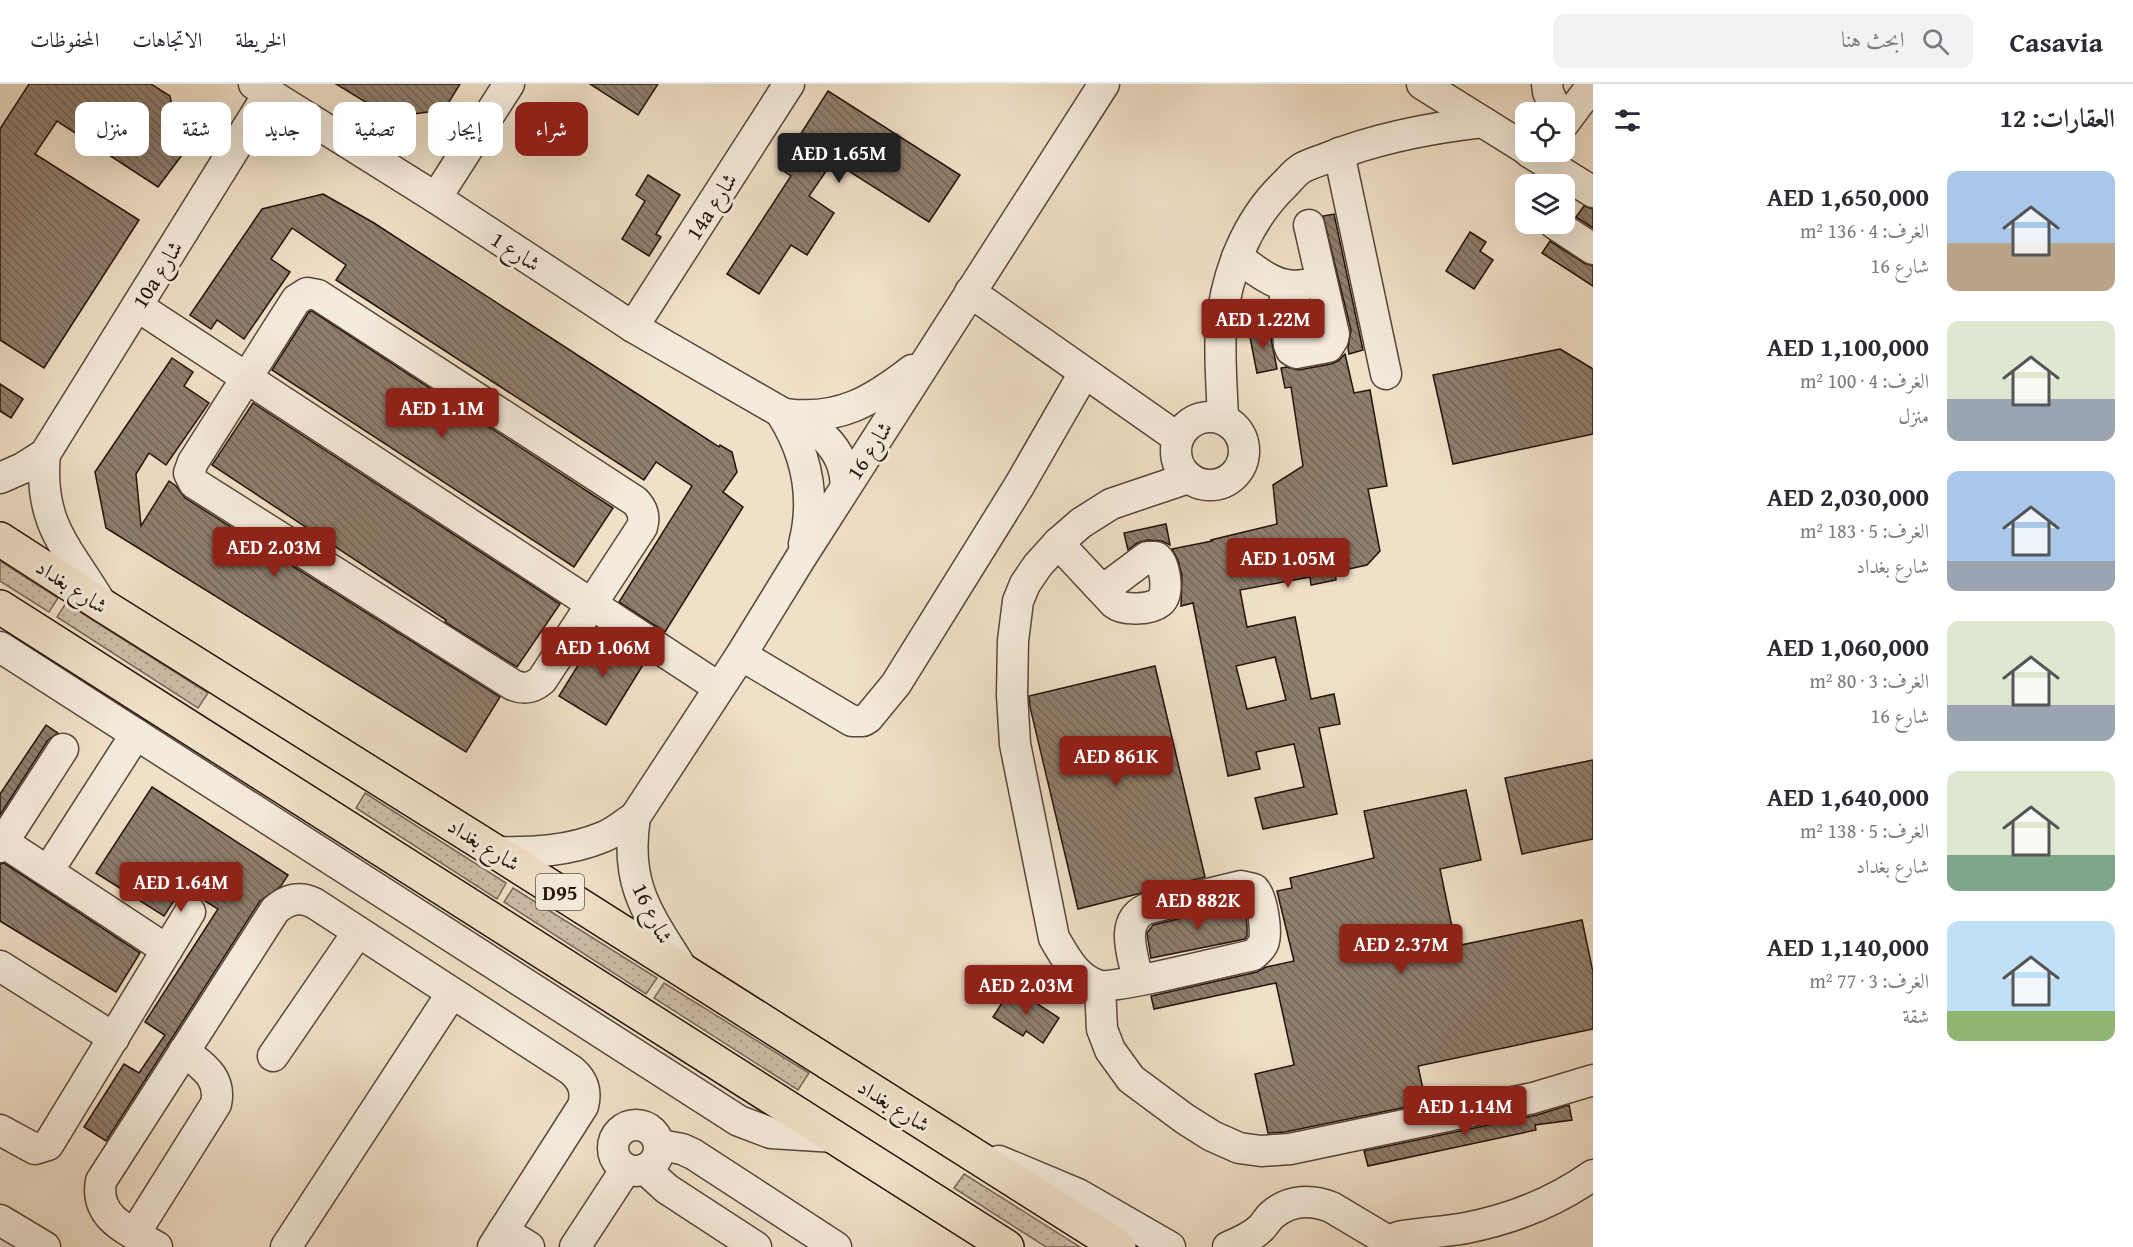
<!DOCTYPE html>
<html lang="ar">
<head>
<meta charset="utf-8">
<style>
  body { margin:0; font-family:"Gentium Book Plus",Amiri,serif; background:#f2f2f3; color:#2b2b33; direction:rtl; height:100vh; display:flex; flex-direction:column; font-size:22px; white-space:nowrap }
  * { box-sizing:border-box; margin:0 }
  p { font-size:20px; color:#7c7c81 }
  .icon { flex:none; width:33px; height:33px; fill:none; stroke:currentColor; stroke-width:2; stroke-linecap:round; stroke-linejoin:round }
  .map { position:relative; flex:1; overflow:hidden; direction:ltr }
  .side { display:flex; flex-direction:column; background:#fff; width:540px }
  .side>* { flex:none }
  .top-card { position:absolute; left:18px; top:18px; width:570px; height:54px; direction:rtl; display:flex; gap:12px }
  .fabs { position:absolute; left:1515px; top:18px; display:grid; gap:12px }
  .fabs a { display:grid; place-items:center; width:60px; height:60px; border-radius:12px; background:#fff; box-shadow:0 6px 24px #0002; font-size:30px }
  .price { position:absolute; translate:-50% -51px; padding:0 14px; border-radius:6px; background:#8f2418; color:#fff; font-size:20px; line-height:39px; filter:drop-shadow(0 2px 3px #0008) }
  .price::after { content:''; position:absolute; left:50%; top:36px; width:18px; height:14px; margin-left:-9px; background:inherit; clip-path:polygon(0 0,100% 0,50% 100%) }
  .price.on { background:#222; color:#fff }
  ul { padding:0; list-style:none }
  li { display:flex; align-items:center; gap:18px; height:150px; padding:0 18px }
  li span { display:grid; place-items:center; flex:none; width:168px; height:120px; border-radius:12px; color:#555 }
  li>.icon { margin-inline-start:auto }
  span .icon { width:72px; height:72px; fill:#fffc; stroke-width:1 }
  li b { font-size:26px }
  h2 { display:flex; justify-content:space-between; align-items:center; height:72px; padding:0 18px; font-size:26px }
  .tag { padding:0 21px; border-radius:12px; background:#fff; box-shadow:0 6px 24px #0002; font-size:21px; line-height:54px }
  .tag.on { background:#8f2418; color:#fff }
  header { display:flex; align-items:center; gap:36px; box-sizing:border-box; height:84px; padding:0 30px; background:#fff; border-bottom:2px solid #e1e1e2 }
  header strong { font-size:28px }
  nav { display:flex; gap:33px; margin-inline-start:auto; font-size:21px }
  .search { width:420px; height:54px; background:#f2f2f3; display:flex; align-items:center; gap:15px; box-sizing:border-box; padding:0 21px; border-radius:12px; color:#7c7c81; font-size:22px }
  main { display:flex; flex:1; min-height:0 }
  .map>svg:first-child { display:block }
  .grass { fill:url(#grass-dots); stroke:#796859; stroke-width:1.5 }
  .building { fill:url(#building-back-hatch); stroke:#25140b; stroke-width:1.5; fill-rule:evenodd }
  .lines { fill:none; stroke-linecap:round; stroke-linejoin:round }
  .minor-casing { stroke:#58473a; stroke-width:33 }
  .major-casing { stroke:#25140b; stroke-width:36 }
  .minor { stroke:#f5ebdb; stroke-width:30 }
  .major { stroke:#f0e0c7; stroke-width:33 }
  .labels { text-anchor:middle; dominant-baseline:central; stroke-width:6; stroke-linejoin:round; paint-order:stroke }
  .shield { fill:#f5ebdb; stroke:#635449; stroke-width:1.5 }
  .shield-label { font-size:21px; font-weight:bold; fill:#25140b }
  .street-label { font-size:22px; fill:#25140b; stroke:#f5ebdb }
</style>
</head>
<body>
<header>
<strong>Casavia</strong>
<div class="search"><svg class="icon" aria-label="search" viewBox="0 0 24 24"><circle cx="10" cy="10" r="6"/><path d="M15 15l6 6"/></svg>ابحث هنا</div>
<nav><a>الخريطة</a><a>الاتجاهات</a><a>المحفوظات</a></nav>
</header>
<main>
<section class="side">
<h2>العقارات: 12<svg class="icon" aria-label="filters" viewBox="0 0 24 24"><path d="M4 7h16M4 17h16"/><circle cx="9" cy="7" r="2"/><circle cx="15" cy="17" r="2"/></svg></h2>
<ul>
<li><span style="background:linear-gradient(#a9c7e8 60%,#b9a48a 0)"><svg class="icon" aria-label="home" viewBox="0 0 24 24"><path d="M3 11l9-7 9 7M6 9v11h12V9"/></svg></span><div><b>AED 1,650,000</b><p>الغرف: 4 · 136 m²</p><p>شارع 16</p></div></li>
<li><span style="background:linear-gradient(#dfe7d0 65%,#9aa5b1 0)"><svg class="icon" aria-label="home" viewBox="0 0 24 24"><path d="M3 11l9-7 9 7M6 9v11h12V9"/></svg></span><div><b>AED 1,100,000</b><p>الغرف: 4 · 100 m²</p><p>منزل</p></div></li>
<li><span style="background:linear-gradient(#a9c7e8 75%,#9aa5b1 0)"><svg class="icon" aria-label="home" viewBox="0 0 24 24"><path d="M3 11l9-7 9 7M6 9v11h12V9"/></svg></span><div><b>AED 2,030,000</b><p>الغرف: 5 · 183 m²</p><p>شارع بغداد</p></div></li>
<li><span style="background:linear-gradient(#dfe7d0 70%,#9aa5b1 0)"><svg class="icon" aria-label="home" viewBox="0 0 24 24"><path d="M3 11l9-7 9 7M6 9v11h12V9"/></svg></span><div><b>AED 1,060,000</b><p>الغرف: 3 · 80 m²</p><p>شارع 16</p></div></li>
<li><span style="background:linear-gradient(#dfe7d0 70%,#7fa58c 0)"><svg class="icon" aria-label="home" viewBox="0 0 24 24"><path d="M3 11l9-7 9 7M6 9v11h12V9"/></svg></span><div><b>AED 1,640,000</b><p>الغرف: 5 · 138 m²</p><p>شارع بغداد</p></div></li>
<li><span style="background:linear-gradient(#bfe0f5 75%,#8fb573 0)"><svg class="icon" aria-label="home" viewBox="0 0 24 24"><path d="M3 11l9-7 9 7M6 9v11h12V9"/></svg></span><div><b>AED 1,140,000</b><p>الغرف: 3 · 77 m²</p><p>شقة</p></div></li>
</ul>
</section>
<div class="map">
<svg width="1593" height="1163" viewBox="0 0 1593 1163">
  <defs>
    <pattern id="grass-dots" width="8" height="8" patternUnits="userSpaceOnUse" patternTransform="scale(1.5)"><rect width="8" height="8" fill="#cdbda7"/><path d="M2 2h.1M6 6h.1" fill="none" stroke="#b0a28e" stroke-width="1.8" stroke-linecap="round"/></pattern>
    <pattern id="building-back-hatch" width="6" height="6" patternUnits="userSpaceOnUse" patternTransform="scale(1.5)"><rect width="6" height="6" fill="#8f7e6d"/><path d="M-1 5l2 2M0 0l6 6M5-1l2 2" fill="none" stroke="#756658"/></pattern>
  </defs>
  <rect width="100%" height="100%" fill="#f0e0c7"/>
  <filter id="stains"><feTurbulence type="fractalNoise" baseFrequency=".00333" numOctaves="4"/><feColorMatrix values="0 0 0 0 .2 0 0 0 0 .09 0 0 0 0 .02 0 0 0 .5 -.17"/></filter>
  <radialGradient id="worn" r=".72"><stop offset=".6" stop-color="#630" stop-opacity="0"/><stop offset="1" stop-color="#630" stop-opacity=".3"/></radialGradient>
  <g class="grass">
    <path d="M 0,477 L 58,514 L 49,528 L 0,497 Z"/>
    <path d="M 66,519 L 208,609 L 198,624 L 57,533 Z"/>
    <path d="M 365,709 L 506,799 L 497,815 L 356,724 Z"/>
    <path d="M 513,804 L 657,894 L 646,910 L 504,818 Z"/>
    <path d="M 664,899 L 809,989 L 798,1006 L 654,914 Z"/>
    <path d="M 964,1090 L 1080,1163 L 1046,1163 L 954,1104 Z"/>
  </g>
  <g class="building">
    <path d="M 29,0 L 151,0 L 170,12 L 182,71 L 158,103 L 57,37 L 35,70 L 139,136 L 44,284 L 0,256 L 0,45 Z"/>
    <path d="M 336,0 L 460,0 L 444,26 L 390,33 Z"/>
    <path d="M 590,0 L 658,0 L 638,31 Z"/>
    <path d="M 828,7 L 960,91 L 929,138 L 833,77 L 809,112 L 834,129 L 807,171 L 791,161 L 759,210 L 727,190 L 791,92 L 779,84 Z"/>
    <path d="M 648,91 L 680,111 L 656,150 L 661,153 L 649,172 L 622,155 L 645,117 L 636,111 Z"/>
    <path d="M 323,110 L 374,139 L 719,363 L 720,361 L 732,368 L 737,388 L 723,408 L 743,423 L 665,548 L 619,518 L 692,402 L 656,378 L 644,396 L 336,196 L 346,181 L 292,144 L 271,175 L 290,188 L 244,255 L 217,236 L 211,245 L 190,231 L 262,125 Z"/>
    <path d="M 1584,122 L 1593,125 L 1593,144 L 1576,133 Z"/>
    <path d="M 1334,130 L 1363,266 L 1349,270 L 1348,264 L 1351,246 L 1323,132 Z"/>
    <path d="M 1470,148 L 1486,158 L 1480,167 L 1493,176 L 1474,205 L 1446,187 Z"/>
    <path d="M 1550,157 L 1584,179 L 1593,182 L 1593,202 L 1542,169 Z"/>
    <path d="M 312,227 L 613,424 L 574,483 L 272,286 L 309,228 Z"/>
    <path d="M 1269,244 L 1277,285 L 1257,289 L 1249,248 Z"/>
    <path d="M 1560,265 L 1593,285 L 1593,350 L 1453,380 L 1433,291 Z"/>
    <path d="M 1345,270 L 1354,309 L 1370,306 L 1387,402 L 1368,405 L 1380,467 L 1367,481 L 1335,488 L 1336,496 L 1311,501 L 1310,493 L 1240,506 L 1247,543 L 1295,533 L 1311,615 L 1334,610 L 1340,640 L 1319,644 L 1337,730 L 1263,745 L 1255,714 L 1304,703 L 1294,660 L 1256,668 L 1260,685 L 1228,692 L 1193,519 L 1181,522 L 1182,492 L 1178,476 L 1172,465 L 1212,457 L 1211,456 L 1277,440 L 1273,401 L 1303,382 L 1291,303 L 1285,304 L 1281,284 L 1286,283 L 1299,286 L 1331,280 L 1338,277 ZM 1275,573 L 1286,616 L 1247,625 L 1236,582 Z"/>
    <path d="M 172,274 L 193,288 L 184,302 L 209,319 L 166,381 L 149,369 L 136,390 L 141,442 L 169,397 L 176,402 L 185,414 L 500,613 L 466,668 L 106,444 L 95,388 Z"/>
    <path d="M 0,300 L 23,315 L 11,334 L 0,327 Z"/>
    <path d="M 253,319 L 560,520 L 517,583 L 445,538 L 446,536 L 212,381 Z"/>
    <path d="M 1166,440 L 1170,461 L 1162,457 L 1147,456 L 1137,459 L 1128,466 L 1124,449 Z"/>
    <path d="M 600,546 L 646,576 L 606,641 L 559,612 Z"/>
    <path d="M 1155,582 L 1205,793 L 1078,825 L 1030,623 L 1029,612 Z"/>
    <path d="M 46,641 L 58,649 L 48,656 L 0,731 L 0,710 Z"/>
    <path d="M 1593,676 L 1593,755 L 1522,770 L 1505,694 Z"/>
    <path d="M 152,703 L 288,791 L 281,802 L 260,817 L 106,1057 L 84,1043 L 124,980 L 139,989 L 165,951 L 145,938 L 218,825 L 183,803 L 164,832 L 96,789 Z"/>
    <path d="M 1466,706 L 1481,776 L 1440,785 L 1456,862 L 1582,836 L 1593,888 L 1593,945 L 1418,982 L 1426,1019 L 1285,1048 L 1268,1049 L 1255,990 L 1294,981 L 1276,899 L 1154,925 L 1151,912 L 1257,888 L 1266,883 L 1294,877 L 1277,807 L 1292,804 L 1290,794 L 1374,774 L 1364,727 Z"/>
    <path d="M 4,779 L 140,869 L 116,908 L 0,837 L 0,780 Z"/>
    <path d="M 1241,820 L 1245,827 L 1247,841 L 1247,852 L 1245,855 L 1151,874 L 1147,849 L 1153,841 Z"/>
    <path d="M 1012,903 L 1059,934 L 1043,959 L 1026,947 L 1023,952 L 993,933 Z"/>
    <path d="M 1569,1021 L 1572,1036 L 1535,1041 L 1536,1046 L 1368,1082 L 1364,1067 L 1537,1031 Z"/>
  </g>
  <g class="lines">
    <g class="minor-casing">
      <g id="minor">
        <path d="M 254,0 L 436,114 L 633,243 L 824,353 C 839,368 845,382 846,403"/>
        <path d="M 1422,0 L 1526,65"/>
        <path d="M 1547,0 L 1548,8 L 1557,28"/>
        <path d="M 1564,39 L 1593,0"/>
        <path d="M 1529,68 L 1593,108"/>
        <path d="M 1339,69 L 1386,290"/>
        <path d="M 436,114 L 509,0"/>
        <path d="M 1555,140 L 1593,165"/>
        <path d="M 1237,173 C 1257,187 1277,206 1303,201"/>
        <path d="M 1284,202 L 1289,261 L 1291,266 L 1296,269 L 1328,263 L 1333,255 L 1334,250 L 1309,141"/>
        <path d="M 970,208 L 1178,354"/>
        <path d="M 307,209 L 318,211 L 635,417 C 643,425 645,433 642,443 L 542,596 C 533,604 525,606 513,601 L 194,399 L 189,389 L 193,378 L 296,216 Z"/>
        <path d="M 137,222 L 718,603"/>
        <path d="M 633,243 L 789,0"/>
        <path d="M 781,329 C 807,370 816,413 804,460"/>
        <path d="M 786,330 C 839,337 872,317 912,286"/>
        <circle cx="1210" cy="367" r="34"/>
        <path d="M 1223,335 C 1222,305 1219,273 1221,243 C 1226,190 1246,137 1285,100 C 1290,95 1295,88 1302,84 C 1309,80 1319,77 1327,74 C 1377,54 1429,44 1483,38"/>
        <path d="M 0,394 L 23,384 L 45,370"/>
        <path d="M 1058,459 L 1114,519 C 1124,527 1150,526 1160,518 C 1170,510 1165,479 1156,473 L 1147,473 L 1103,506"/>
        <path d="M 102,521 C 69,465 38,441 45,370 L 269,9"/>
        <path d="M 0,563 L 739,1037 L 771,1049 L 835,1053"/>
        <path d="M 741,571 L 852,637 L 863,637 L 868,634 L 896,600 L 1019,402 L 1084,289"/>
        <path d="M 3,758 L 167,866"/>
        <path d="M 0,763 L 63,665"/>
        <path d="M 496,768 C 533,769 569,767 603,753 C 614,749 624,740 635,733"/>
        <path d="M 48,787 L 136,650"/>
        <path d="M 0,882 L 114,954"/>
        <path d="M 683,886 C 649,831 624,802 635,733 L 741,571 L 800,475 L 1104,0"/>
        <path d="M 1138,896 C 1133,871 1119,838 1146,825 L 1241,802 L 1254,805 C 1262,813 1268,849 1263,860 C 1260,865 1257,868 1253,871 C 1230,876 1110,906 1097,901 C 1075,893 1066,874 1054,854 L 1015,660 L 1012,611 L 1013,557 L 1018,517 L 1025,500 L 1038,481 L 1058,459 L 1081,439 L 1111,420 L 1188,394"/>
        <path d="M 1100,903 L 1102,945 L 1110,966 L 1131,995 L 1185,1035 L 1212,1052 L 1239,1064 L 1261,1067 L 1290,1065 L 1533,1014 L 1593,996"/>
        <path d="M 273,972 L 358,848"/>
        <circle cx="636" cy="1064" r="23"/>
        <path d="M 0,1046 L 35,1065 L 48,1061 L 190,828"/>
        <path d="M 660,1061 L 682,1065 L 693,1070 L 836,1163"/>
        <path d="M 999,1077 L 1078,1110 L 1170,1163"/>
        <path d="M 645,1085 L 667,1105 L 756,1163"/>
        <path d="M 0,1136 L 45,1163"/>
        <path d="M 503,1147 L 529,1163"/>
        <path d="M 135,1149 L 216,1020 C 222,993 202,982 184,967"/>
        <path d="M 157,1163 C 130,1147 94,1135 101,1097 L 275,826 C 288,815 299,812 314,819 L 571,986 C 583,996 587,1007 583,1022 L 493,1163"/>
        <path d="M 286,1163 L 452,909"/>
        <path d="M 575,1163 L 626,1085"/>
        <path d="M 1228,1163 C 1240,1158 1252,1153 1261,1144 C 1265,1140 1268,1134 1273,1130 C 1290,1116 1311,1115 1331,1123 L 1393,1160"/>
        <path d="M 1394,1163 L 1395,1156 L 1398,1153 C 1420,1149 1444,1148 1466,1144 C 1512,1135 1555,1118 1593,1091"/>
      </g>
    </g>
    <g class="major-casing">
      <g id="major">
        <path d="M 0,455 L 102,521 L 496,768 L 1119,1163"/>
        <path d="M 0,523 L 1007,1163"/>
      </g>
    </g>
    <use href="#minor" class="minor"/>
    <use href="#major" class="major"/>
  </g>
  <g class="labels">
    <rect class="shield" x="536" y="790" width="48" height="36" rx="4.5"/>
    <g class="shield-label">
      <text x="560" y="808">D95</text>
    </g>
    <g class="street-label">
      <text transform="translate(711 122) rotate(-57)">14a شارع</text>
      <text transform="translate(516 167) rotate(33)">شارع 1</text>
      <text transform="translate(157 190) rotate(-58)">10a شارع</text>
      <text transform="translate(869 366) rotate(-57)">شارع 16</text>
      <text transform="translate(72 502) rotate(33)">شارع بغداد</text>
      <text transform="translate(484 760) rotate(32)">شارع بغداد</text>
      <text transform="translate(653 829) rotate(64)">شارع 16</text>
      <text transform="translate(894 1021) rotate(32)">شارع بغداد</text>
    </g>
  </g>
  <rect width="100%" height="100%" filter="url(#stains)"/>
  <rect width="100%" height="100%" fill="url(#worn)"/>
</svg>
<div class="fabs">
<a><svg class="icon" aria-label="locate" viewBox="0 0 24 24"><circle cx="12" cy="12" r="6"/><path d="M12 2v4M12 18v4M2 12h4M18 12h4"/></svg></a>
<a><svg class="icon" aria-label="layers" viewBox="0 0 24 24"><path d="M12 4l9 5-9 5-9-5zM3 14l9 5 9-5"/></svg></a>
</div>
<b class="price on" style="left:839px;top:100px">AED 1.65M</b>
<b class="price" style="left:1263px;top:266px">AED 1.22M</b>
<b class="price" style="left:442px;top:355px">AED 1.1M</b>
<b class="price" style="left:274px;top:494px">AED 2.03M</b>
<b class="price" style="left:1288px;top:505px">AED 1.05M</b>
<b class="price" style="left:603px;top:594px">AED 1.06M</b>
<b class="price" style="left:1116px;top:703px">AED 861K</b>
<b class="price" style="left:181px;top:829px">AED 1.64M</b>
<b class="price" style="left:1198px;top:847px">AED 882K</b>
<b class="price" style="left:1401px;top:891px">AED 2.37M</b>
<b class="price" style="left:1026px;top:932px">AED 2.03M</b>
<b class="price" style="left:1465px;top:1053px">AED 1.14M</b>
<div class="top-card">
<a class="tag on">شراء</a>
<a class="tag">إيجار</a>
<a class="tag">تصفية</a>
<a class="tag">جديد</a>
<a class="tag">شقة</a>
<a class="tag">منزل</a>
</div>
</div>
</main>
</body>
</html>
